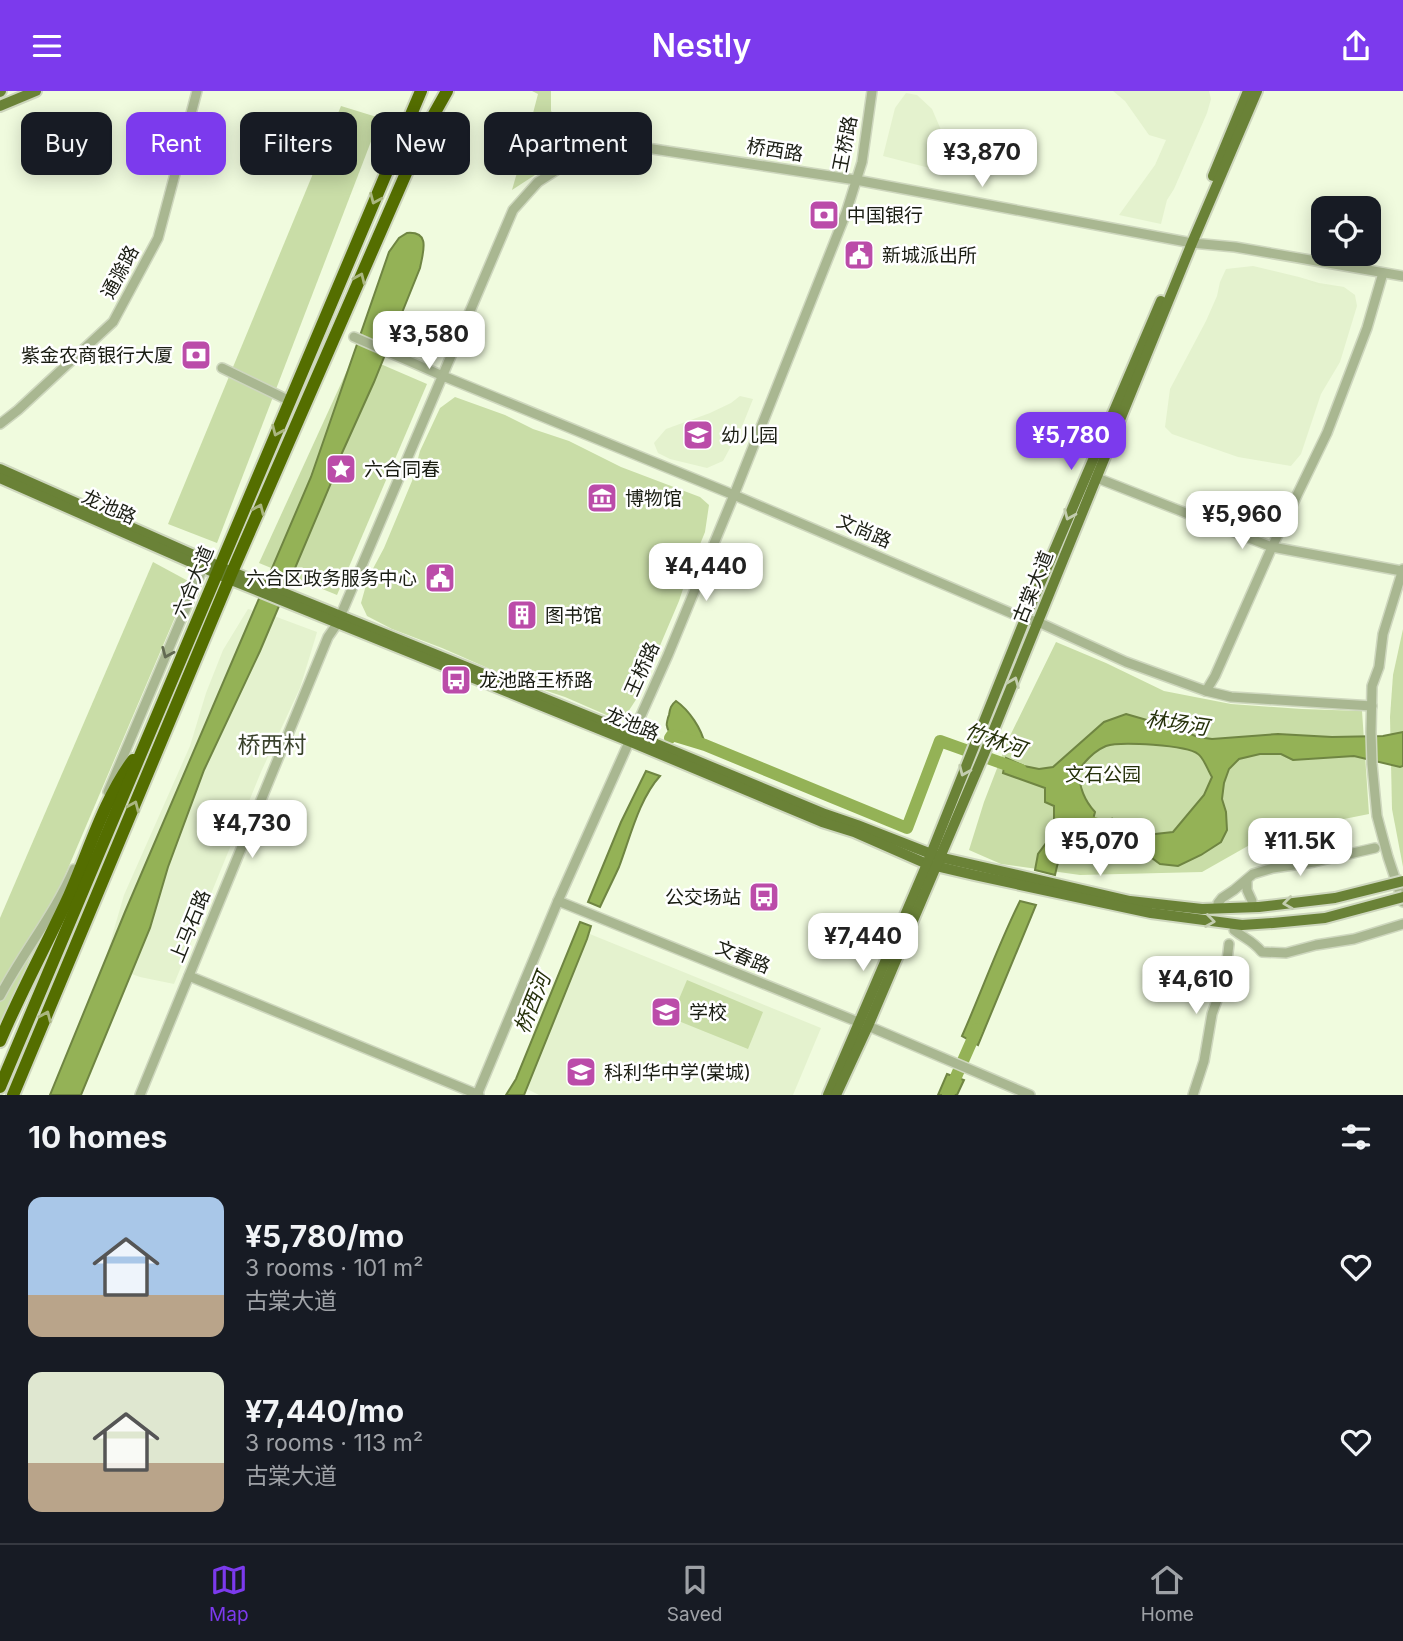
<!DOCTYPE html>
<html lang="en">
<head>
<meta charset="utf-8">
<style>
  body { margin:0; font-family:Inter,"Noto Sans SC",sans-serif; background:#242831; color:#f1f3f6; height:100vh; display:flex; flex-direction:column; font-size:26px; white-space:nowrap }
  * { box-sizing:border-box; margin:0 }
  p { font-size:23px; color:#9ea1a6 }
  .icon { flex:none; width:38px; height:38px; fill:none; stroke:currentColor; stroke-width:2; stroke-linecap:round; stroke-linejoin:round }
  .map { position:relative; height:1004px; overflow:hidden }
  .details { display:flex; flex-direction:column; background:#171b24; flex:1 }
  .details>* { flex:none }
  .guide { position:absolute; left:21px; top:21px; width:700px; height:63px; display:flex; gap:14px }
  .fabs { position:absolute; left:1311px; top:105px; display:grid; gap:14px }
  .fabs a { display:grid; place-items:center; width:70px; height:70px; border-radius:14px; background:#171b24; box-shadow:0 4px 18px #0003; font-size:35px }
  .price { position:absolute; translate:-50% -60px; padding:0 16px; border-radius:14px; background:#fff; color:#222; font-size:23px; line-height:46px; filter:drop-shadow(0 2px 4px #0008) }
  .price::after { content:''; position:absolute; left:50%; top:42px; width:21px; height:16px; margin-left:-10px; background:inherit; clip-path:polygon(0 0,100% 0,50% 100%) }
  .price.current { background:#7c3aed; color:#fff }
  ul { padding:0; list-style:none }
  li { display:flex; align-items:center; gap:21px; height:175px; padding:0 28px }
  li span { display:grid; place-items:center; flex:none; width:196px; height:140px; border-radius:14px; color:#555 }
  li>.icon { margin-inline-start:auto }
  span .icon { width:84px; height:84px; fill:#fffc; stroke-width:1 }
  li b { font-size:30px }
  h2 { display:flex; justify-content:space-between; align-items:center; height:84px; padding:0 28px; font-size:30px }
  .tag { padding:0 24px; border-radius:14px; background:#171b24; box-shadow:0 4px 18px #0003; font-size:24px; line-height:63px }
  .tag.current { background:#7c3aed; color:#fff }
  header { display:flex; justify-content:space-between; align-items:center; height:91px; padding:0 28px; background:#7c3aed; color:#fff; font-size:32px; font-weight:600 }
  .tab-bar { display:flex; justify-content:space-around; align-items:center; height:98px; border-top:2px solid #363941; background:#171b24; font-size:19px; color:#9ea1a6 }
  .tab-bar a { display:grid; justify-items:center; gap:4px }
  .tab-bar .current { color:#7c3aed }
  .map>svg:first-child { display:block }
  .built { fill:#e4f2ce }
  .green { fill:#c9dda7 }
  .water { fill:#94b256; stroke:#6f8542; stroke-width:2 }
  .lines { fill:none; stroke-linecap:round; stroke-linejoin:round }
  .river { stroke:#94b256; stroke-width:12 }
  .minor-casing { stroke:#ced7be; stroke-width:12 }
  .major-casing { stroke:#ced7be; stroke-width:14 }
  .highway-casing { stroke:#ced7be; stroke-width:16 }
  .minor { stroke:#a9b791; stroke-width:9 }
  .major { stroke:#6a8237; stroke-width:10 }
  .highway { stroke:#546e00; stroke-width:12 }
  .major-bridge-casing { stroke:#ced7be; stroke-width:14; stroke-linecap:butt }
  .major-bridge { stroke:#6a8237; stroke-width:10 }
  .oneway { stroke:#aab680 }
  .oneway2 { stroke:#c3cdaf }
  .oneway3 { stroke:#626a52 }
  .labels { text-anchor:middle; dominant-baseline:central; stroke-width:5; stroke-linejoin:round; paint-order:stroke }
  .street-label { font-size:19px; fill:#1a1d13; stroke:#fff }
  .poi-label { font-size:19px; fill:#1a1d13; stroke:#fff; text-anchor:start }
  .park-label { font-size:19px; fill:#26320b; stroke:#fff }
  .water-label { font-size:21px; font-style:italic; fill:#27320b; stroke:#fff }
  .quarter-label { font-size:23px; fill:#39412b; stroke:#fff }
</style>
</head>
<body>
<header><svg class="icon" aria-label="menu" viewBox="0 0 24 24"><path d="M4 6h16M4 12h16M4 18h16"/></svg>Nestly<svg class="icon" aria-label="share" viewBox="0 0 24 24"><path d="M12 15V3M7 8l5-5 5 5M5 13v7h14v-7"/></svg></header>
<div class="map">
<svg width="1403" height="1004" viewBox="0 0 1403 1004">
  <rect width="100%" height="100%" fill="#f0fbde"/>
  <g class="built">
    <path d="M 1113,0 L 1209,0 L 1211,8 L 1207,22 L 1174,98 L 1167,109 L 1161,133 L 1119,124 L 1155,74 L 1166,49 L 1149,44 L 1125,10 Z"/>
    <path d="M 906,2 L 917,4 L 932,18 L 941,39 L 941,80 L 883,65 L 895,17 Z"/>
    <path d="M 1253,175 L 1299,186 L 1319,192 L 1344,196 L 1355,204 L 1357,215 L 1340,271 L 1321,303 L 1301,363 L 1291,375 L 1238,366 L 1172,343 L 1165,336 L 1170,298 L 1206,230 L 1217,205 L 1220,191 L 1226,178 Z"/>
    <path d="M 740,305 L 753,308 L 743,333 L 723,370 L 707,377 L 670,368 L 658,362 L 654,352 L 666,338 L 710,322 L 731,312 Z"/>
    <path d="M 248,518 L 274,525 L 317,541 L 315,548 L 300,597 L 261,681 L 174,893 L 140,886 L 104,873 L 124,804 L 190,655 L 206,602 L 223,559 Z"/>
    <path d="M 580,839 L 821,937 L 793,1004 L 539,1004 L 523,996 Z"/>
  </g>
  <g class="green">
    <path d="M 532,0 L 551,0 L 551,20 L 561,34 L 590,39 L 595,49 L 561,67 L 512,99 L 516,85 L 529,56 L 532,26 L 538,3 Z"/>
    <path d="M 341,15 L 380,27 L 217,452 L 168,433 Z"/>
    <path d="M 355,262 L 427,293 L 337,504 L 259,472 Z"/>
    <path d="M 455,306 L 505,324 L 533,338 L 569,350 L 621,376 L 700,406 L 709,414 L 705,441 L 688,483 L 679,510 L 639,604 L 626,624 L 611,626 L 565,606 L 520,591 L 442,557 L 392,538 L 367,525 L 361,512 L 368,487 L 384,457 L 412,390 L 420,360 L 440,317 Z"/>
    <path d="M 153,471 L 190,491 L 0,937 L 0,827 Z"/>
    <path d="M 1403,538 L 1403,776 L 1392,718 L 1390,626 L 1393,584 Z"/>
    <path d="M 1056,551 L 1106,572 L 1164,600 L 1231,613 L 1302,618 L 1362,620 L 1369,723 L 1269,743 L 1202,781 L 1080,784 L 1001,773 L 969,759 L 984,711 L 1008,649 Z"/>
    <path d="M 687,889 L 763,921 L 748,958 L 671,927 Z"/>
  </g>
  <g class="water">
    <path d="M 407,142 C 431,140 423,161 420,177 L 374,291 L 342,362 L 331,392 L 260,560 L 204,679 L 168,776 L 150,837 L 81,1004 L 50,1004 L 125,821 L 311,386 L 389,161 L 399,147 Z"/>
    <path d="M 676,610 C 689,619 702,638 705,654 C 694,653 668,648 667,635 C 666,634 668,626 669,624 C 670,617 671,614 676,610 Z"/>
    <path d="M 1126,623 L 1178,638 L 1198,646 L 1212,648 L 1278,643 L 1332,646 L 1383,645 L 1403,641 L 1403,675 L 1400,676 L 1354,665 L 1293,669 L 1281,663 L 1260,663 L 1239,668 L 1229,678 L 1224,692 L 1222,708 L 1226,721 L 1227,739 L 1221,751 L 1201,764 L 1178,775 L 1160,773 L 1137,756 L 1117,747 L 1113,728 L 1146,744 L 1173,741 L 1204,704 L 1212,686 C 1208,680 1204,667 1198,663 C 1187,654 1120,650 1106,655 C 1094,660 1085,670 1078,680 C 1080,697 1084,709 1095,721 L 1091,736 C 1069,750 1060,757 1055,784 L 1035,779 L 1038,763 L 1049,748 L 1054,732 L 1054,715 L 1045,711 L 1045,697 L 1003,682 L 1006,667 L 1024,675 L 1039,678 L 1053,676 L 1104,631 Z"/>
    <path d="M 646,680 L 660,685 C 639,708 630,747 619,776 C 613,789 606,803 600,816 L 588,811 L 621,731 Z"/>
    <path d="M 1020,810 L 1036,814 L 978,954 L 962,945 C 982,900 998,854 1020,810 Z"/>
    <path d="M 580,831 L 591,835 L 587,848 L 524,1004 L 506,1004 L 516,988 Z"/>
    <path d="M 947,983 L 964,989 L 957,1004 L 938,1004 Z"/>
  </g>
  <g class="lines">
    <g class="river">
      <path d="M 670,647 L 672,644 L 705,654 L 907,737 L 940,650 L 1021,679"/>
      <path d="M 1080,723 L 1084,729 L 1130,743"/>
      <path d="M 948,1004 L 977,938"/>
    </g>
    <g class="minor-casing">
      <g id="minor">
        <path d="M 354,246 L 443,285 L 734,404 L 1025,528 L 1038,531 L 1126,571 L 1206,600 L 1231,606 L 1372,615"/>
        <path d="M 222,277 L 290,310"/>
        <path d="M 0,333 L 18,319 L 113,231 L 158,147 L 197,0"/>
        <path d="M 1097,387 L 1272,456 L 1402,480"/>
        <path d="M 1403,478 L 1383,543 L 1379,576 L 1372,595 L 1371,641 L 1372,673 L 1377,725 L 1388,766 L 1403,811"/>
        <path d="M 1206,600 L 1215,585 L 1272,456 L 1327,342 L 1367,237 L 1383,182"/>
        <path d="M 108,701 L 203,477"/>
        <path d="M 1247,789 L 1247,799 L 1252,810"/>
        <path d="M 558,810 L 868,935 L 1030,1004"/>
        <path d="M 1218,812 L 1222,807 L 1234,799 L 1253,783 L 1273,777 L 1314,771 L 1375,757"/>
        <path d="M 1234,839 C 1245,848 1252,849 1262,861 L 1286,862 L 1316,854 L 1354,848 L 1403,833"/>
        <path d="M 189,885 L 479,1004"/>
        <path d="M 0,905 C 23,861 54,824 74,778"/>
        <path d="M 140,1004 L 328,546 L 337,533 L 513,119 L 538,91 L 566,73 L 603,57 L 640,56 L 856,89 L 1192,152 L 1235,156 L 1403,185"/>
        <path d="M 477,1004 L 558,810 L 668,564 L 734,404 L 846,122 L 862,71 L 872,0"/>
        <path d="M 1193,1004 L 1204,970 L 1212,923 L 1225,887 L 1229,853"/>
      </g>
    </g>
    <g class="major-casing">
      <g id="major">
        <path d="M 0,1 L 1,0"/>
        <path d="M 0,15 L 36,0"/>
        <path d="M 1213,85 L 1248,0"/>
        <path d="M 0,378 L 232,481 L 632,643 L 825,723 L 857,734 L 939,766 L 1130,810 L 1202,818 L 1259,816"/>
        <path d="M 0,387 L 229,488 L 629,650 L 822,731 L 854,741 L 927,773 L 974,784 L 1151,822 L 1242,834 L 1273,832"/>
        <path d="M 828,1004 L 927,773 L 1025,528 L 1161,210"/>
        <path d="M 836,1004 L 868,935 L 984,663 L 1192,152 L 1257,0"/>
      </g>
    </g>
    <g class="highway-casing">
      <g id="highway">
        <path d="M 0,950 C 21,900 47,853 69,805 C 89,760 104,708 133,669"/>
        <path d="M 0,996 L 421,0"/>
        <path d="M 13,1004 L 232,481 L 424,41 L 447,0"/>
      </g>
    </g>
    <use href="#minor" class="minor"/>
    <use href="#major" class="major"/>
    <use href="#highway" class="highway"/>
    <g class="major-bridge-casing">
      <g id="major-bridge">
        <path d="M 1259,816 L 1335,807 L 1403,790"/>
        <path d="M 1273,832 L 1325,827 L 1403,806"/>
      </g>
    </g>
    <use href="#major-bridge" class="major-bridge"/>
  </g>
  <defs><path id="oneway-chevron" d="M-2-3.5L2.5 0L-2 3.5" fill="none" stroke-width="1.6" stroke-linecap="round" stroke-linejoin="round" transform="scale(1.75)"/></defs>
  <g class="oneway">
    <use href="#oneway-chevron" transform="translate(375 108) rotate(113)"/>
    <use href="#oneway-chevron" transform="translate(360 187) rotate(-66)"/>
    <use href="#oneway-chevron" transform="translate(277 340) rotate(113)"/>
    <use href="#oneway-chevron" transform="translate(259 418) rotate(-66)"/>
    <use href="#oneway-chevron" transform="translate(134 715) rotate(-67)"/>
    <use href="#oneway-chevron" transform="translate(46 925) rotate(-67)"/>
  </g>
  <g class="oneway2">
    <use href="#oneway-chevron" transform="translate(1069 424) rotate(113)"/>
    <use href="#oneway-chevron" transform="translate(1014 591) rotate(-68)"/>
    <use href="#oneway-chevron" transform="translate(964 680) rotate(113)"/>
    <use href="#oneway-chevron" transform="translate(1288 812) rotate(172)"/>
    <use href="#oneway-chevron" transform="translate(1210 830) rotate(8)"/>
  </g>
  <use class="oneway3" href="#oneway-chevron" transform="translate(167 562) rotate(113)"/>
  <defs>
    <g id="bank-square" transform="scale(1.575)"><rect x="-9" y="-9" width="18" height="18" rx="4" fill="#bb4ca9" stroke="#fff"/><path d="M-6-4H6V4H-6ZM0-2.3a2.3 2.3 0 1 0 0 4.6a2.3 2.3 0 1 0 0-4.6Z" fill="#fff"/></g>
    <g id="civic-square" transform="scale(1.575)"><rect x="-9" y="-9" width="18" height="18" rx="4" fill="#bb4ca9" stroke="#fff"/><path d="M-.6-6.5H3V-4.5H.6V-3L4-1V1h2V6H-6V1h2V-1L-.6-3ZM-1.2 2.5V6h2.4V2.5Z" fill="#fff"/></g>
    <g id="school-square" transform="scale(1.575)"><rect x="-9" y="-9" width="18" height="18" rx="4" fill="#bb4ca9" stroke="#fff"/><path d="M0-5L7-2L0 1L-7-2ZM-4 1L0 2.5L4 1V4Q0 6-4 4Z" fill="#fff"/></g>
    <g id="sight-square" transform="scale(1.575)"><rect x="-9" y="-9" width="18" height="18" rx="4" fill="#bb4ca9" stroke="#fff"/><path d="M0-6L1.8-2.2L6-1.7L2.9 1.2L3.7 5.4L0 3.3L-3.7 5.4L-2.9 1.2L-6-1.7L-1.8-2.2Z" fill="#fff"/></g>
    <g id="museum-square" transform="scale(1.575)"><rect x="-9" y="-9" width="18" height="18" rx="4" fill="#bb4ca9" stroke="#fff"/><path d="M0-6L6-3V-2H-6V-3ZM-5-1h2V3h-2ZM-1-1h2V3h-2ZM3-1h2V3H3ZM-6 4H6V6H-6Z" fill="#fff"/></g>
    <g id="building-square" transform="scale(1.575)"><rect x="-9" y="-9" width="18" height="18" rx="4" fill="#bb4ca9" stroke="#fff"/><path d="M-4-6H4V6H1V3H-1V6H-4ZM-2.5-4.3h1.7v1.8h-1.7ZM.8-4.3h1.7v1.8H.8ZM-2.5-1h1.7V.8h-1.7ZM.8-1h1.7V.8H.8Z" fill="#fff"/></g>
    <g id="bus-square" transform="scale(1.575)"><rect x="-9" y="-9" width="18" height="18" rx="4" fill="#bb4ca9" stroke="#fff"/><path d="M-5-6H5V4H4V6H2V4H-2V6H-4V4H-5ZM-3.5-4V0h7V-4ZM-3.5 1.2v1.5H-2V1.2ZM2 1.2v1.5H3.5V1.2Z" fill="#fff"/></g>
  </defs>
  <g fill-rule="evenodd">
    <use href="#bank-square" x="824" y="124"/>
    <use href="#civic-square" x="859" y="164"/>
    <use href="#bank-square" x="196" y="264"/>
    <use href="#school-square" x="698" y="344"/>
    <use href="#sight-square" x="341" y="378"/>
    <use href="#museum-square" x="602" y="407"/>
    <use href="#civic-square" x="440" y="487"/>
    <use href="#building-square" x="522" y="524"/>
    <use href="#bus-square" x="456" y="589"/>
    <use href="#bus-square" x="764" y="806"/>
    <use href="#school-square" x="666" y="921"/>
    <use href="#school-square" x="581" y="981"/>
  </g>
  <g class="labels">
    <g class="street-label">
      <text transform="translate(845 53) rotate(-79)">王桥路</text>
      <text transform="translate(775 59) rotate(9)">桥西路</text>
      <text transform="translate(120 181) rotate(-62)">通滁路</text>
      <text transform="translate(109 416) rotate(24)">龙池路</text>
      <text transform="translate(864 440) rotate(23)">文尚路</text>
      <text transform="translate(193 491) rotate(-67)">六合大道</text>
      <text transform="translate(1033 496) rotate(-68)">古棠大道</text>
      <text transform="translate(642 578) rotate(-66)">王桥路</text>
      <text transform="translate(632 633) rotate(22)">龙池路</text>
      <text transform="translate(190 835) rotate(-68)">上马石路</text>
      <text transform="translate(743 866) rotate(22)">文春路</text>
    </g>
    <g class="poi-label">
      <text x="847" y="124">中国银行</text>
      <text x="882" y="164">新城派出所</text>
      <text x="173" y="264" text-anchor="end">紫金农商银行大厦</text>
      <text x="721" y="344">幼儿园</text>
      <text x="364" y="378">六合同春</text>
      <text x="625" y="407">博物馆</text>
      <text x="417" y="487" text-anchor="end">六合区政务服务中心</text>
      <text x="545" y="524">图书馆</text>
      <text x="479" y="589">龙池路王桥路</text>
      <text x="741" y="806" text-anchor="end">公交场站</text>
      <text x="689" y="921">学校</text>
      <text x="604" y="981">科利华中学(棠城)</text>
    </g>
    <g class="park-label">
      <text x="1103" y="683">文石公园</text>
    </g>
    <g class="water-label">
      <text transform="translate(1177 632) rotate(8)">林场河</text>
      <text transform="translate(995 649) rotate(19)">竹林河</text>
      <text transform="translate(532 912) rotate(-68)">桥西河</text>
    </g>
    <g class="quarter-label">
      <text x="272" y="654">桥西村</text>
    </g>
  </g>
</svg>
<div class="fabs">
<a><svg class="icon" aria-label="locate" viewBox="0 0 24 24"><circle cx="12" cy="12" r="6"/><path d="M12 2v4M12 18v4M2 12h4M18 12h4"/></svg></a>
</div>
<b class="price" style="left:982px;top:98px">¥3,870</b>
<b class="price" style="left:429px;top:280px">¥3,580</b>
<b class="price current" style="left:1071px;top:381px">¥5,780</b>
<b class="price" style="left:1242px;top:460px">¥5,960</b>
<b class="price" style="left:706px;top:512px">¥4,440</b>
<b class="price" style="left:252px;top:769px">¥4,730</b>
<b class="price" style="left:1100px;top:787px">¥5,070</b>
<b class="price" style="left:1300px;top:787px">¥11.5K</b>
<b class="price" style="left:863px;top:882px">¥7,440</b>
<b class="price" style="left:1196px;top:925px">¥4,610</b>
<div class="guide">
<a class="tag">Buy</a>
<a class="tag current">Rent</a>
<a class="tag">Filters</a>
<a class="tag">New</a>
<a class="tag">Apartment</a>
</div>
</div>
<section class="details">
<h2>10 homes<svg class="icon" aria-label="filters" viewBox="0 0 24 24"><path d="M4 7h16M4 17h16"/><circle cx="9" cy="7" r="2"/><circle cx="15" cy="17" r="2"/></svg></h2>
<ul>
<li><span style="background:linear-gradient(#a9c7e8 70%,#b9a48a 0)"><svg class="icon" aria-label="home" viewBox="0 0 24 24"><path d="M3 11l9-7 9 7M6 9v11h12V9"/></svg></span><div><b>¥5,780/mo</b><p>3 rooms · 101 m²</p><p>古棠大道</p></div><svg class="icon" aria-label="heart" viewBox="0 0 24 24"><path d="M12 20l-8-8c-3-5 5-10 8-4 3-6 11-1 8 4z"/></svg></li>
<li><span style="background:linear-gradient(#dfe7d0 65%,#b9a48a 0)"><svg class="icon" aria-label="home" viewBox="0 0 24 24"><path d="M3 11l9-7 9 7M6 9v11h12V9"/></svg></span><div><b>¥7,440/mo</b><p>3 rooms · 113 m²</p><p>古棠大道</p></div><svg class="icon" aria-label="heart" viewBox="0 0 24 24"><path d="M12 20l-8-8c-3-5 5-10 8-4 3-6 11-1 8 4z"/></svg></li>
</ul>
</section>
<nav class="tab-bar">
<a class="current"><svg class="icon" aria-label="map" viewBox="0 0 24 24"><path d="M3 6l6-2 6 2 6-2v14l-6 2-6-2-6 2zM9 4v14M15 6v14"/></svg>Map</a>
<a><svg class="icon" aria-label="saved" viewBox="0 0 24 24"><path d="M7 4h10v16l-5-4-5 4z"/></svg>Saved</a>
<a><svg class="icon" aria-label="home" viewBox="0 0 24 24"><path d="M3 11l9-7 9 7M6 9v11h12V9"/></svg>Home</a>
</nav>
</body>
</html>
